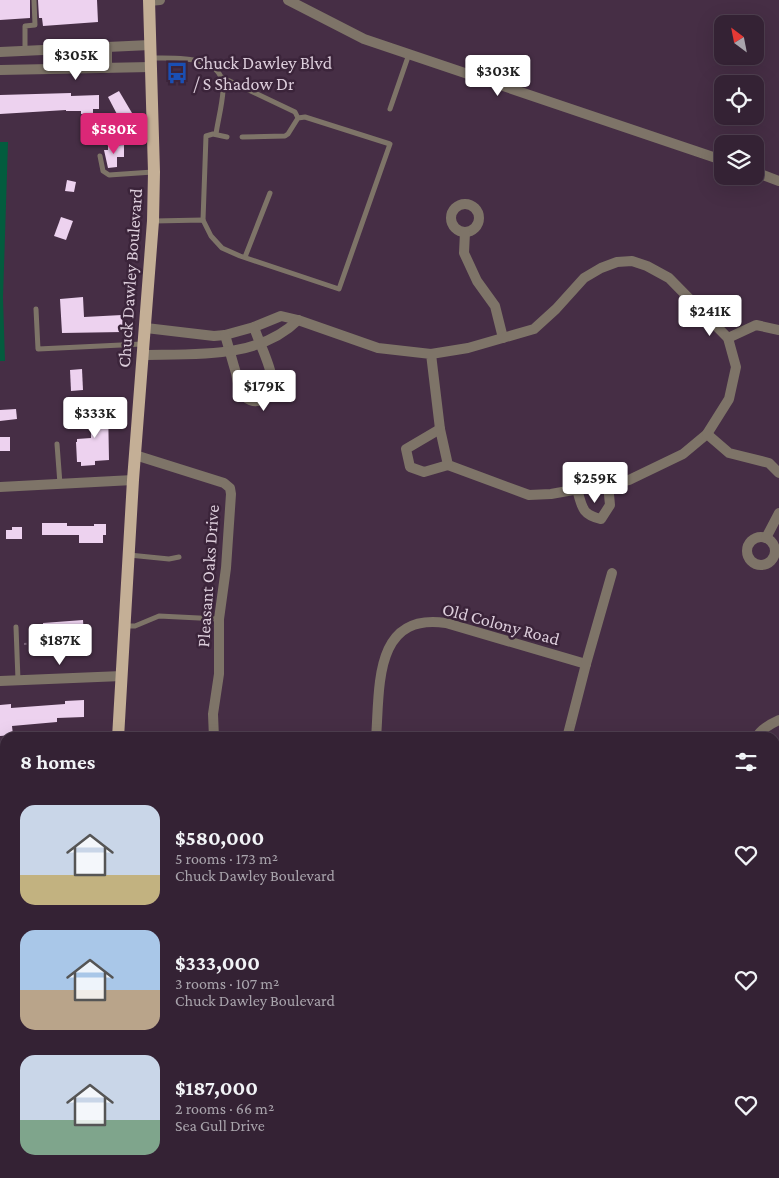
<!DOCTYPE html>
<html lang="en">
<head>
<meta charset="utf-8">
<style>
  body { margin:0; font-family:"Crimson Pro",serif; background:#3c2a3c; color:#f1f3f6; height:100vh; display:flex; flex-direction:column; font-size:19px; white-space:nowrap }
  * { box-sizing:border-box; margin:0 }
  p { font-size:16px; color:#a9a4ac }
  .icon { flex:none; width:28px; height:28px; fill:none; stroke:currentColor; stroke-width:2; stroke-linecap:round; stroke-linejoin:round }
  .map { position:relative; flex:1; overflow:hidden }
  .details { position:absolute; left:0px; top:732px; width:780px; height:446px; display:flex; flex-direction:column; background:#342234; border-radius:15px 15px 0 0; box-shadow:0 5px 20px #0002,0 0 0 1px #4e3f4f }
  .details>* { flex:none }
  .needle { width:32px; rotate:328deg }
  .tools { position:absolute; left:714px; top:15px; display:grid; gap:10px }
  .tools a { display:grid; place-items:center; width:50px; height:50px; border-radius:10px; background:#342234; box-shadow:0 5px 20px #0002,0 0 0 1px #4e3f4f; font-size:25px }
  .price { position:absolute; translate:-50% -42px; padding:0 11px; border-radius:5px; background:#fff; color:#222; font-size:16px; line-height:32px; filter:drop-shadow(0 1px 2px #0008) }
  .price::after { content:''; position:absolute; left:50%; top:30px; width:15px; height:11px; margin-left:-8px; background:inherit; clip-path:polygon(0 0,100% 0,50% 100%) }
  .price.current { background:#db2777; color:#fff }
  ul { padding:0; list-style:none }
  li { display:flex; align-items:center; gap:15px; height:125px; padding:0 20px }
  li span { display:grid; place-items:center; flex:none; width:140px; height:100px; border-radius:15px; color:#555 }
  li>.icon { margin-inline-start:auto }
  span .icon { width:60px; height:60px; fill:#fffc; stroke-width:1 }
  li b { font-size:21px }
  h2 { display:flex; justify-content:space-between; align-items:center; height:60px; padding:0 20px; font-size:21px }
  .map>svg:first-child { display:block }
  .education { fill:#453b4b }
  .green { fill:#035c3e }
  .building { fill:#edd2ef }
  .lines { fill:none; stroke-linecap:round; stroke-linejoin:round }
  .path { stroke:#7b667a; stroke-width:2; stroke-dasharray:2.5 4; stroke-linecap:butt }
  .lane { stroke:#7e7468; stroke-width:5 }
  .street { stroke:#7e7468; stroke-width:10 }
  .primary { stroke:#c4af96; stroke-width:12 }
  .labels { text-anchor:middle; dominant-baseline:central; stroke-width:5; stroke-linejoin:round; paint-order:stroke }
  .poi-label { font-size:18px; fill:#dccddb; stroke:#3b243a; text-anchor:start }
  .street-label { font-size:18px; fill:#dccddb; stroke:#3b243a }
</style>
</head>
<body>
<div class="map">
<svg width="779" height="1178" viewBox="0 0 779 1178">
  <rect width="100%" height="100%" fill="#462e45"/>
  <path class="education" d="M 775,1129 L 779,1129 L 779,1178 L 543,1178 L 544,1174 L 775,1174 Z"/>
  <path class="green" d="M 0,142 L 8,142 L 3,298 L 5,361 L 0,361 Z"/>
  <g class="building">
    <path d="M 0,0 L 30,0 L 30,18 L 0,20 Z"/>
    <path d="M 38,0 L 97,0 L 98,22 L 43,26 L 42,18 L 39,18 Z"/>
    <path d="M 119,91 L 132,113 L 120,120 L 108,97 Z"/>
    <path d="M 71,93 L 71,96 L 99,95 L 99,109 L 93,109 L 93,113 L 81,114 L 81,111 L 66,111 L 66,110 L 0,114 L 0,95 Z"/>
    <path d="M 124,145 L 124,157 L 117,157 L 117,167 L 108,168 L 104,150 L 108,150 L 108,146 Z"/>
    <path d="M 67,180 L 76,182 L 74,192 L 65,191 Z"/>
    <path d="M 61,217 L 73,221 L 66,240 L 54,236 Z"/>
    <path d="M 83,297 L 84,317 L 122,315 L 123,332 L 62,333 L 60,299 Z"/>
    <path d="M 82,369 L 83,390 L 71,391 L 70,370 Z"/>
    <path d="M 91,406 L 108,406 L 109,460 L 95,461 L 95,465 L 81,466 L 81,462 L 77,462 L 76,442 L 77,442 L 77,439 L 91,438 Z"/>
    <path d="M 16,409 L 17,419 L 0,421 L 0,410 Z"/>
    <rect x="0" y="437" width="10" height="14"/>
    <path d="M 42,523 L 67,523 L 67,526 L 94,526 L 94,524 L 106,524 L 106,535 L 103,535 L 103,543 L 79,543 L 79,535 L 42,535 Z"/>
    <path d="M 12,527 L 22,527 L 22,539 L 6,539 L 6,530 L 12,530 Z"/>
    <path d="M 83,620 L 84,636 L 44,639 L 43,623 Z"/>
    <path d="M 84,700 L 84,717 L 57,718 L 57,722 L 12,726 L 13,735 L 0,736 L 0,705 L 11,704 L 11,708 L 65,704 L 65,701 Z"/>
  </g>
  <g class="lines">
    <path class="path" d="M 24,644 L 76,641 L 77,637"/>
    <g class="lane">
      <path d="M 25,51 L 25,26 L 35,25 L 34,0"/>
      <path d="M 151,58 C 176,58 226,54 223,91 C 222,106 218,120 216,134"/>
      <path d="M 221,77 L 295,112 L 298,118"/>
      <path d="M 390,109 L 409,54"/>
      <path d="M 100,156 L 103,171 L 109,175 L 153,172"/>
      <path d="M 203,220 L 206,136 L 213,134 L 227,137"/>
      <path d="M 154,221 L 203,220 L 211,236 L 222,248 L 240,256 L 339,289 L 390,144 L 305,117 L 298,118 L 288,134 L 285,136 L 242,137"/>
      <path d="M 245,257 L 270,193"/>
      <path d="M 36,309 L 38,349 L 142,344"/>
      <path d="M 57,444 L 60,484"/>
      <path d="M 129,555 L 169,559 L 179,557"/>
      <path d="M 126,626 L 135,626 L 159,616 L 219,619"/>
      <path d="M 16,627 L 18,680"/>
      <path d="M 0,829 L 5,825"/>
      <path d="M 0,875 L 5,876"/>
      <path d="M 775,1148 L 779,1149"/>
      <path d="M 569,1178 L 570,1174"/>
    </g>
    <g class="street">
      <path d="M 288,0 L 364,39 L 722,160"/>
      <path d="M 149,1 L 160,0"/>
      <path d="M 0,52 L 150,45"/>
      <path d="M 107,68 L 107,47"/>
      <path d="M 0,70 L 151,67"/>
      <path d="M 755,172 L 779,181"/>
      <circle cx="465" cy="218" r="14"/>
      <path d="M 465,232 L 464,253 L 477,281 L 495,306 L 503,338"/>
      <path d="M 146,328 L 214,336 L 225,335 L 254,327 L 281,316 L 298,320 L 378,348 L 431,354 L 468,348 L 534,329 L 556,309 L 584,278 L 601,268 L 617,262 L 632,261 L 647,266 L 669,278 L 728,338 L 736,367 L 729,399 L 707,434 L 683,454 L 629,480 L 551,494 L 529,495 L 448,465 L 440,429 L 431,354"/>
      <path d="M 225,335 C 229,348 232,360 236,373 C 237,379 238,386 241,391 C 252,411 274,399 272,379 C 270,363 259,343 254,327"/>
      <path d="M 728,338 L 756,325 L 779,330"/>
      <path d="M 143,355 C 195,354 259,359 298,320"/>
      <path d="M 440,429 L 406,449 L 410,467 L 424,472 L 448,465"/>
      <path d="M 707,434 L 729,453 L 769,463 L 779,473"/>
      <path d="M 135,455 L 224,483 L 230,488 L 231,494 L 226,568 L 219,619 L 219,674 L 213,714 L 214,738"/>
      <path d="M 0,487 L 133,480"/>
      <path d="M 577,489 C 582,507 582,515 601,519 L 610,505 L 608,484"/>
      <circle cx="761" cy="551" r="14"/>
      <path d="M 766,538 L 779,513"/>
      <path d="M 0,681 L 122,676"/>
      <path d="M 376,738 C 380,688 373,612 446,623 L 586,664"/>
      <path d="M 567,738 L 586,664 L 612,573"/>
      <path d="M 756,738 C 761,729 770,724 779,720"/>
      <path d="M 775,1029 L 779,1030"/>
      <path d="M 0,1133 L 5,1134"/>
    </g>
    <g class="primary">
      <path d="M 118,738 L 133,480 L 153,221 L 154,172 L 149,0"/>
      <path d="M 83,1178 L 83,1174"/>
    </g>
  </g>
  <defs>
    <g id="bus-bare" transform="scale(1.725)"><path d="M-5-6H5V4H4V6H2V4H-2V6H-4V4H-5ZM-3.5-4V0h7V-4ZM-3.5 1.2v1.5H-2V1.2ZM2 1.2v1.5H3.5V1.2Z" fill="#1a4fb4" stroke="#3b243a" stroke-width="2.5" paint-order="stroke"/></g>
  </defs>
  <g fill-rule="evenodd">
    <use href="#bus-bare" x="177" y="73"/>
  </g>
  <g class="labels">
    <g class="poi-label">
      <text x="193" y="63">Chuck Dawley Blvd<tspan x="193" dy="21">/ S Shadow Dr</tspan></text>
    </g>
    <g class="street-label">
      <text transform="translate(130 278) rotate(-86)">Chuck Dawley Boulevard</text>
      <text transform="translate(208 576) rotate(-86)">Pleasant Oaks Drive</text>
      <text transform="translate(501 624) rotate(15)">Old Colony Road</text>
    </g>
  </g>
</svg>
<div class="tools">
<a><svg class="needle" viewBox="-14 -14 28 28"><path d="M0-13l5 13h-10z" fill="#e53935"/><path d="M0 13l5-13h-10z" fill="#a9a4ac"/></svg></a>
<a><svg class="icon" aria-label="locate" viewBox="0 0 24 24"><circle cx="12" cy="12" r="6"/><path d="M12 2v4M12 18v4M2 12h4M18 12h4"/></svg></a>
<a><svg class="icon" aria-label="layers" viewBox="0 0 24 24"><path d="M12 4l9 5-9 5-9-5zM3 14l9 5 9-5"/></svg></a>
</div>
<b class="price" style="left:76px;top:81px">$305K</b>
<b class="price" style="left:498px;top:97px">$303K</b>
<b class="price current" style="left:114px;top:155px">$580K</b>
<b class="price" style="left:710px;top:337px">$241K</b>
<b class="price" style="left:264px;top:412px">$179K</b>
<b class="price" style="left:95px;top:439px">$333K</b>
<b class="price" style="left:595px;top:504px">$259K</b>
<b class="price" style="left:60px;top:666px">$187K</b>
<section class="details">
<h2>8 homes<svg class="icon" aria-label="filters" viewBox="0 0 24 24"><path d="M4 7h16M4 17h16"/><circle cx="9" cy="7" r="2"/><circle cx="15" cy="17" r="2"/></svg></h2>
<ul>
<li><span style="background:linear-gradient(#c9d6e8 70%,#c2b280 0)"><svg class="icon" aria-label="home" viewBox="0 0 24 24"><path d="M3 11l9-7 9 7M6 9v11h12V9"/></svg></span><div><b>$580,000</b><p>5 rooms · 173 m²</p><p>Chuck Dawley Boulevard</p></div><svg class="icon" aria-label="heart" viewBox="0 0 24 24"><path d="M12 20l-8-8c-3-5 5-10 8-4 3-6 11-1 8 4z"/></svg></li>
<li><span style="background:linear-gradient(#a9c7e8 60%,#b9a48a 0)"><svg class="icon" aria-label="home" viewBox="0 0 24 24"><path d="M3 11l9-7 9 7M6 9v11h12V9"/></svg></span><div><b>$333,000</b><p>3 rooms · 107 m²</p><p>Chuck Dawley Boulevard</p></div><svg class="icon" aria-label="heart" viewBox="0 0 24 24"><path d="M12 20l-8-8c-3-5 5-10 8-4 3-6 11-1 8 4z"/></svg></li>
<li><span style="background:linear-gradient(#c9d6e8 65%,#7fa58c 0)"><svg class="icon" aria-label="home" viewBox="0 0 24 24"><path d="M3 11l9-7 9 7M6 9v11h12V9"/></svg></span><div><b>$187,000</b><p>2 rooms · 66 m²</p><p>Sea Gull Drive</p></div><svg class="icon" aria-label="heart" viewBox="0 0 24 24"><path d="M12 20l-8-8c-3-5 5-10 8-4 3-6 11-1 8 4z"/></svg></li>
</ul>
</section>
</div>
</body>
</html>
